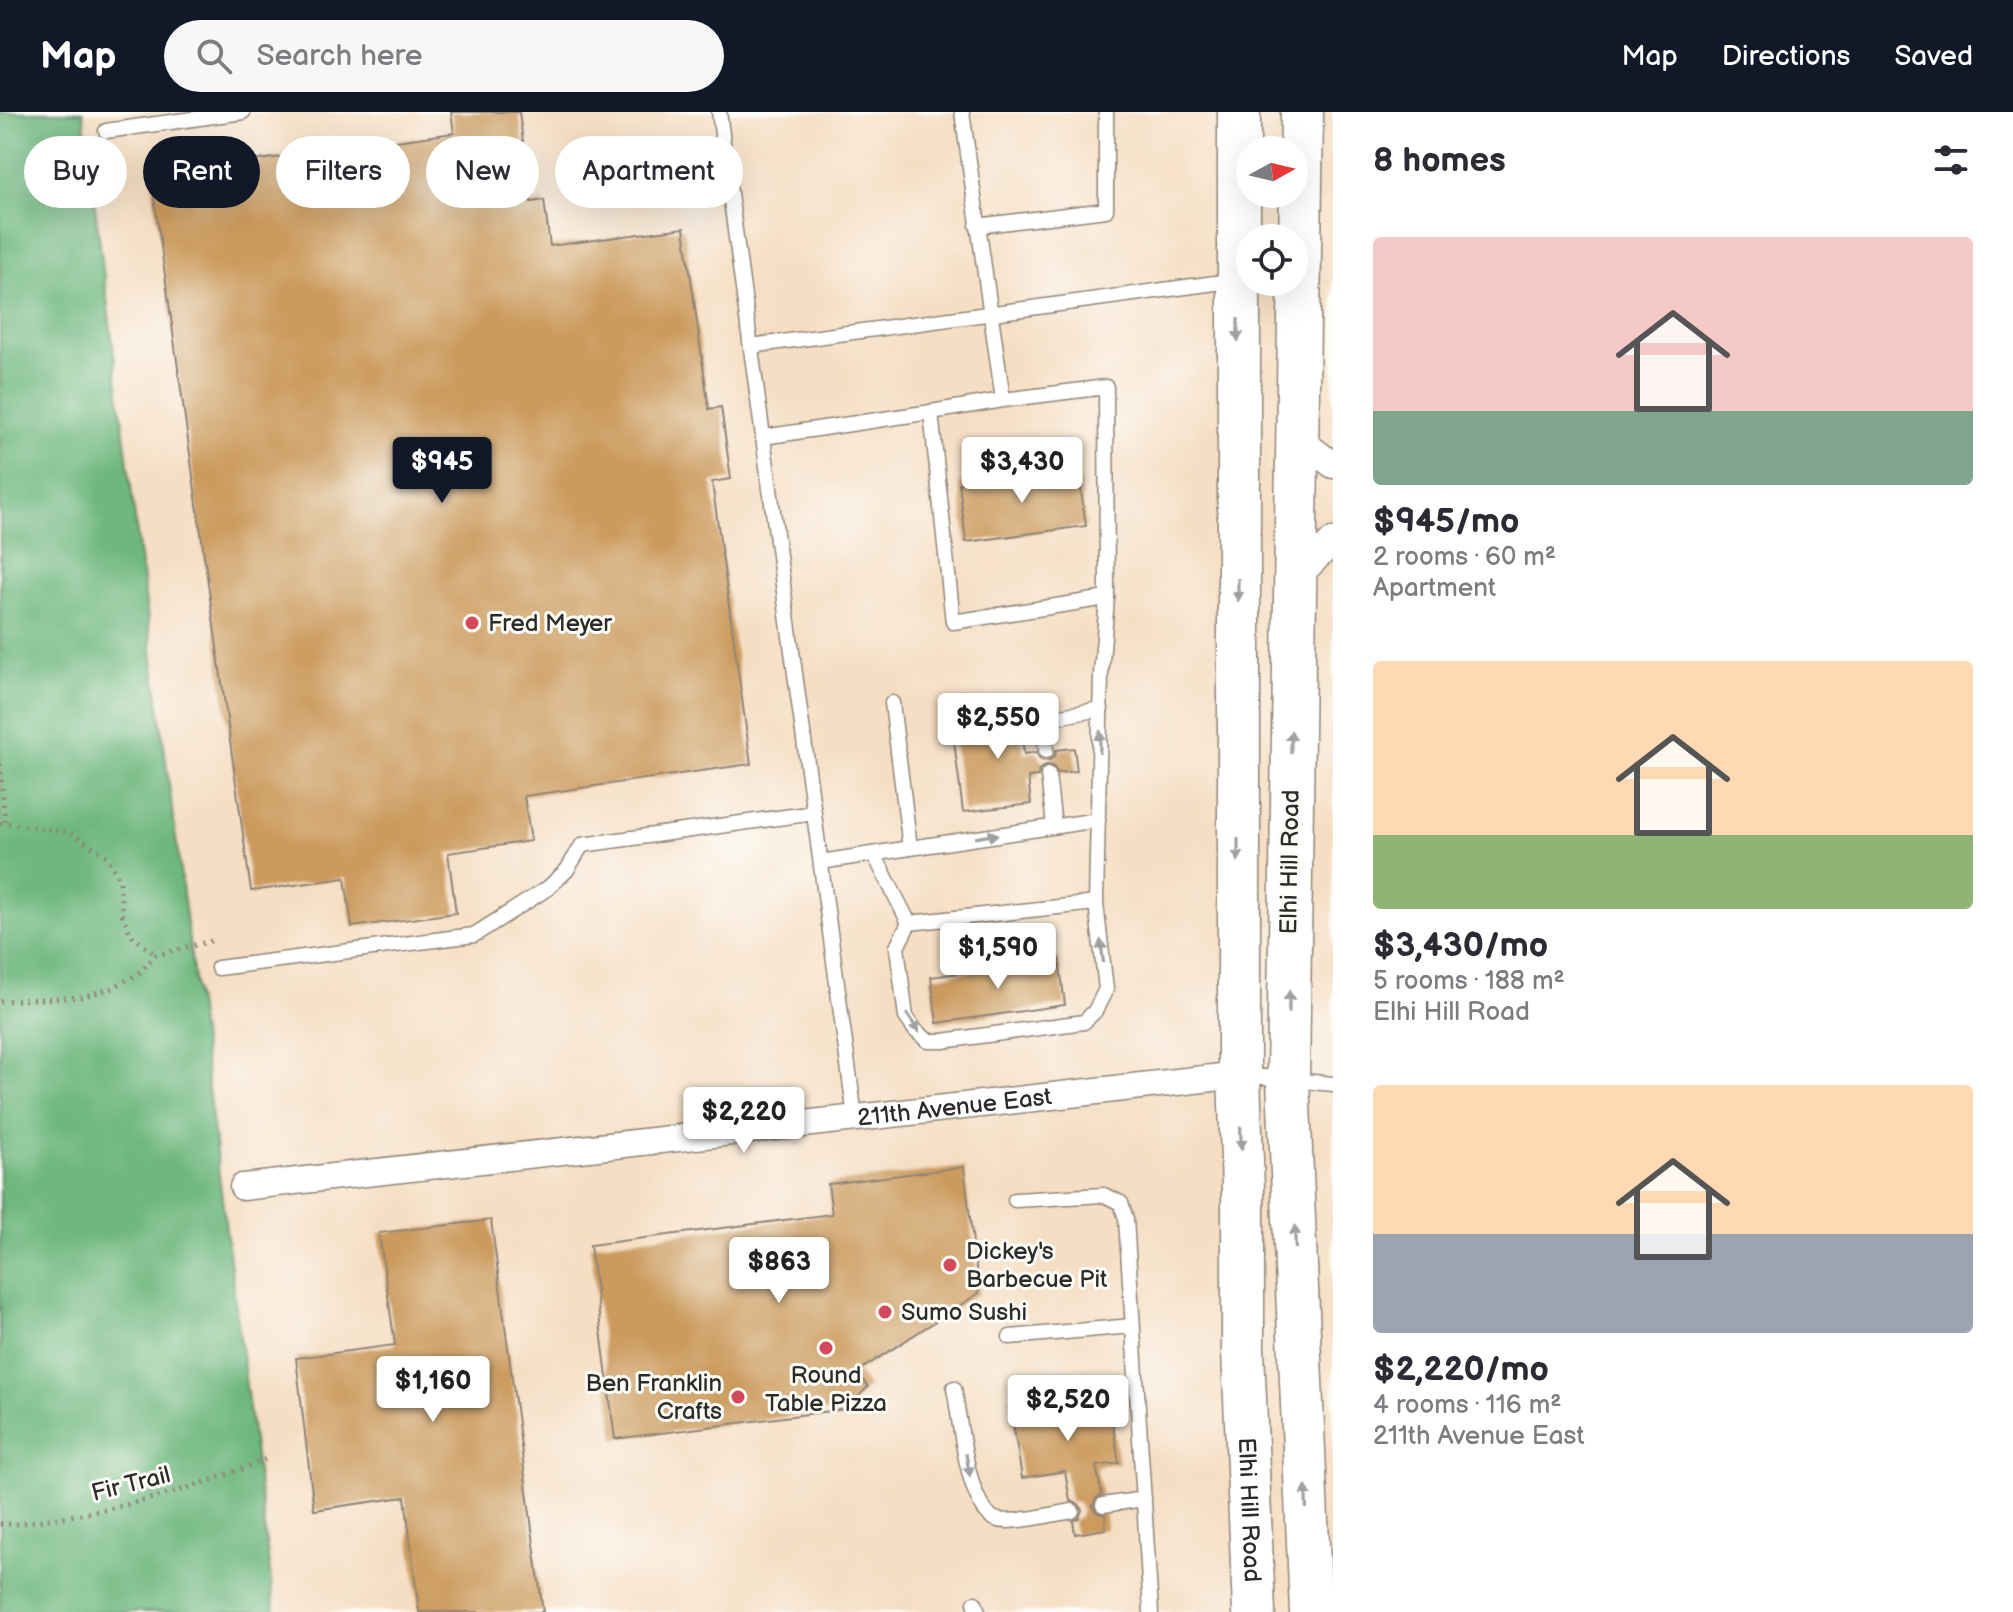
<!DOCTYPE html>
<html lang="en">
<head>
<meta charset="utf-8">
<style>
  body { margin:0; font-family:"Balsamiq Sans",sans-serif; background:#f7f7f7; color:#2b2b33; height:100vh; display:flex; flex-direction:column; font-size:30px; white-space:nowrap }
  * { box-sizing:border-box; margin:0 }
  p { font-size:26px; color:#7c7c81 }
  .icon { flex:none; width:44px; height:44px; fill:none; stroke:currentColor; stroke-width:2; stroke-linecap:round; stroke-linejoin:round }
  .map { position:relative; flex:1; overflow:hidden }
  .drawer { display:flex; flex-direction:column; background:#fff; width:680px }
  .drawer>* { flex:none }
  .banner { position:absolute; left:24px; top:24px; width:760px; height:72px; display:flex; gap:16px }
  .needle { width:52px; rotate:82deg }
  .controls { position:absolute; left:1236px; top:24px; display:grid; gap:16px }
  .controls a { display:grid; place-items:center; width:72px; height:72px; border-radius:50%; background:#fff; box-shadow:0 8px 32px #0002; font-size:40px }
  .price { position:absolute; translate:-50% -68px; padding:0 18px; border-radius:8px; background:#fff; color:#222; font-size:26px; line-height:52px; filter:drop-shadow(0 2px 4px #0008) }
  .price::after { content:''; position:absolute; left:50%; top:48px; width:24px; height:18px; margin-left:-12px; background:inherit; clip-path:polygon(0 0,100% 0,50% 100%) }
  .price.active { background:#111827; color:#fff }
  ul { padding:0; list-style:none }
  li { display:grid; align-content:center; gap:16px; height:424px; padding:0 40px }
  li span { display:grid; place-items:center; height:248px; border-radius:8px; color:#555 }
  li>.icon { margin-inline-start:auto }
  span .icon { width:144px; height:144px; fill:#fffc; stroke-width:1 }
  li b { font-size:34px }
  h2 { display:flex; justify-content:space-between; align-items:center; height:96px; padding:0 40px; font-size:34px }
  .tag { padding:0 28px; border-radius:36px; background:#fff; box-shadow:0 8px 32px #0002; font-size:28px; line-height:72px }
  .tag.active { background:#111827; color:#fff }
  header { display:flex; align-items:center; gap:48px; box-sizing:border-box; height:112px; padding:0 40px; background:#111827; color:#fff }
  header strong { font-size:38px }
  nav { display:flex; gap:44px; margin-inline-start:auto; font-size:28px }
  .search { width:560px; height:72px; background:#f7f7f7; display:flex; align-items:center; gap:20px; box-sizing:border-box; padding:0 28px; border-radius:44px; color:#7c7c81; font-size:30px }
  main { display:flex; flex:1; min-height:0 }
  .map>svg:first-child { display:block }
  .forest { fill:#6eb77e; stroke:#4c7154; stroke-width:2 }
  .building { fill:#cb9a5c }
  .lines { fill:none; stroke-linecap:round; stroke-linejoin:round }
  .lane-casing { stroke:#908477; stroke-width:17 }
  .street-casing { stroke:#908477; stroke-width:29 }
  .primary-casing { stroke:#908477; stroke-width:45 }
  .path { stroke:#908477; stroke-width:5; stroke-dasharray:2 6; stroke-linecap:butt }
  .lane { stroke:#fff; stroke-width:14 }
  .street { stroke:#fff; stroke-width:26 }
  .primary { stroke:#fff; stroke-width:42 }
  .oneway { fill:#a0a0a0 }
  .poi-dot { fill:#d1495b; stroke:#fdfcf7; stroke-width:3 }
  .labels { text-anchor:middle; dominant-baseline:central; stroke-width:6; stroke-linejoin:round; paint-order:stroke }
  .poi-label { font-size:24px; fill:#2b2b2b; stroke:#fdfcf7; text-anchor:start }
  .street-label { font-size:24px; fill:#2b2b2b; stroke:#fdfcf7 }
</style>
</head>
<body>
<header>
<strong>Map</strong>
<div class="search"><svg class="icon" aria-label="search" viewBox="0 0 24 24"><circle cx="10" cy="10" r="6"/><path d="M15 15l6 6"/></svg>Search here</div>
<nav><a>Map</a><a>Directions</a><a>Saved</a></nav>
</header>
<main>
<div class="map">
<svg width="1333" height="1500" viewBox="0 0 1333 1500">
  <rect width="100%" height="100%" fill="#fdfcf7"/>
  <filter id="ink" filterUnits="userSpaceOnUse"><feTurbulence type="fractalNoise" baseFrequency=".0125" numOctaves="2"/><feDisplacementMap in="SourceGraphic" scale="16" xChannelSelector="R" yChannelSelector="G"/><feConvolveMatrix kernelMatrix="1 2 1 2 8 2 1 2 1" color-interpolation-filters="sRGB"/></filter>
  <filter id="wash" filterUnits="userSpaceOnUse"><feTurbulence type="fractalNoise" baseFrequency=".006" numOctaves="4" result="noise"/><feDisplacementMap in="SourceGraphic" scale="32" xChannelSelector="R" yChannelSelector="G"/><feGaussianBlur stdDeviation="1.8" result="paint"/><feColorMatrix in="noise" values="0 0 0 0 0 0 0 0 0 0 0 0 0 0 0 0 0 1.4 0 .05"/><feComposite in="paint" operator="in"/></filter>
  <g filter="url(#wash)">
    <rect width="100%" height="100%" fill="#f5dec3"/>
    <path class="forest" d="M 0,0 L 83,0 L 275,1500 L 0,1500 Z"/>
    <g id="blocks">
      <g class="building">
        <path d="M 451,0 L 519,0 L 531,90 L 544,88 L 550,134 L 684,116 L 709,297 L 721,295 L 731,367 L 712,370 L 751,652 L 524,684 L 531,729 L 448,741 L 456,801 L 352,815 L 345,766 L 251,779 L 151,63 L 454,21 Z"/>
        <path d="M 1078,356 L 1086,414 L 966,430 L 959,371 Z"/>
        <path d="M 1018,596 L 1024,642 L 1036,640 L 1041,648 L 1048,649 L 1055,644 L 1056,638 L 1074,636 L 1077,659 L 1058,661 L 1053,654 L 1046,653 L 1039,658 L 1038,664 L 1028,665 L 1031,692 L 963,700 L 951,605 Z"/>
        <path d="M 1059,847 L 1065,893 L 937,911 L 931,865 Z"/>
        <path d="M 964,1055 L 979,1181 L 857,1260 L 868,1275 L 846,1297 L 615,1327 L 590,1133 L 832,1102 L 828,1072 Z"/>
        <path d="M 491,1108 L 543,1500 L 419,1500 L 405,1385 L 314,1398 L 296,1246 L 395,1233 L 379,1121 Z"/>
        <path d="M 1106,1271 L 1119,1351 L 1096,1354 L 1102,1383 L 1096,1386 L 1093,1394 L 1096,1400 L 1105,1403 L 1106,1417 L 1075,1422 L 1073,1409 L 1079,1406 L 1082,1398 L 1079,1392 L 1070,1389 L 1065,1359 L 1022,1366 L 1009,1286 Z"/>
      </g>
    </g>
  </g>
  <g filter="url(#ink)">
    <use href="#blocks" fill-opacity="0" stroke="#908477" stroke-width="2"/>
    <g class="lines">
      <g class="lane-casing">
        <g id="lane">
          <path d="M 719,0 L 855,1005"/>
          <path d="M 962,0 L 1003,288 L 931,300 L 953,510 L 1107,486 L 1106,275 L 1003,288"/>
          <path d="M 106,19 L 243,0"/>
          <path d="M 977,114 L 1106,98 L 1106,0"/>
          <path d="M 751,234 L 1237,168"/>
          <path d="M 763,325 L 931,300"/>
          <path d="M 1046,639 L 1044,616 L 1055,605 L 1101,597"/>
          <path d="M 1048,663 L 1054,714"/>
          <path d="M 910,736 L 1098,708"/>
          <path d="M 874,742 L 909,811 L 1096,791 L 1101,562 L 1107,486"/>
          <path d="M 821,750 L 910,736 L 892,591"/>
          <path d="M 909,811 L 897,835 L 906,905 L 915,918 L 928,929 L 943,929 L 1084,910 L 1095,899 L 1106,877 L 1096,791"/>
          <path d="M 218,856 L 474,823 L 548,776 L 567,758 L 582,733 L 814,701"/>
          <path d="M 1243,963 L 1333,972"/>
          <path d="M 1015,1088 L 1104,1083 L 1121,1091 L 1126,1107 L 1151,1500"/>
          <path d="M 1010,1225 L 1132,1214"/>
          <path d="M 954,1276 C 960,1305 967,1400 998,1408 C 1014,1412 1053,1402 1072,1399"/>
          <path d="M 1103,1393 L 1144,1387"/>
          <path d="M 975,1491 L 978,1500"/>
        </g>
      </g>
      <g class="street-casing">
        <g id="street">
          <path d="M 1296,325 L 1333,353"/>
          <path d="M 1294,468 L 1333,429"/>
          <path id="s1" d="M 243,1075 L 1239,963"/>
        </g>
      </g>
      <g class="primary-casing">
        <g id="primary">
          <path id="s2" d="M 1239,0 L 1239,963 L 1243,1077 L 1243,1239 L 1254,1500"/>
          <path d="M 1302,0 L 1288,968 L 1311,1500"/>
        </g>
      </g>
      <g class="path">
        <path d="M 0,652 L 5,711"/>
        <path d="M 0,712 L 5,711 L 69,720 L 107,744 L 120,769 L 122,802 L 131,823 L 156,843"/>
        <path d="M 0,889 L 82,885 L 112,876 L 138,862 L 156,843 L 215,828"/>
        <path d="M 0,1412 C 17,1413 33,1409 50,1407 C 124,1397 197,1376 266,1347"/>
      </g>
      <use href="#lane" class="lane"/>
      <use href="#street" class="street"/>
      <use href="#primary" class="primary"/>
    </g>
    <defs><path id="oneway-solid" d="M-6-.8H1V-3.2L6.5 0L1 3.2V.8H-6Z" transform="scale(2)"/></defs>
    <g class="oneway">
      <use href="#oneway-solid" transform="translate(1238 218) rotate(90)"/>
      <use href="#oneway-solid" transform="translate(1238 478) rotate(90)"/>
      <use href="#oneway-solid" transform="translate(1100 630) rotate(-89)"/>
      <use href="#oneway-solid" transform="translate(1291 630) rotate(-89)"/>
      <use href="#oneway-solid" transform="translate(987 724) rotate(-9)"/>
      <use href="#oneway-solid" transform="translate(1238 738) rotate(90)"/>
      <use href="#oneway-solid" transform="translate(1102 839) rotate(-97)"/>
      <use href="#oneway-solid" transform="translate(1289 890) rotate(-89)"/>
      <use href="#oneway-solid" transform="translate(913 911) rotate(56)"/>
      <use href="#oneway-solid" transform="translate(1241 1026) rotate(88)"/>
      <use href="#oneway-solid" transform="translate(1295 1125) rotate(-92)"/>
      <use href="#oneway-solid" transform="translate(968 1353) rotate(80)"/>
      <use href="#oneway-solid" transform="translate(1306 1385) rotate(-92)"/>
    </g>
  </g>
  <g class="poi-dot">
    <circle cx="472" cy="511" r="8"/>
    <circle cx="950" cy="1153" r="8"/>
    <circle cx="885" cy="1200" r="8"/>
    <circle cx="826" cy="1236" r="8"/>
    <circle cx="738" cy="1285" r="8"/>
  </g>
  <g class="labels">
    <g class="poi-label">
      <text x="488" y="511">Fred Meyer</text>
      <text x="966" y="1139">Dickey's<tspan x="966" dy="28">Barbecue Pit</tspan></text>
      <text x="901" y="1200">Sumo Sushi</text>
      <text x="826" y="1263" text-anchor="middle">Round<tspan x="826" dy="28">Table Pizza</tspan></text>
      <text x="722" y="1271" text-anchor="end">Ben Franklin<tspan x="722" dy="28">Crafts</tspan></text>
    </g>
    <g class="street-label">
      <text transform="translate(1290 750) rotate(-89)">Elhi Hill Road</text>
      <text stroke="none"><textPath href="#s1" startOffset="716">211th Avenue East</textPath></text>
      <text transform="translate(131 1372) rotate(-14)">Fir Trail</text>
      <text stroke="none"><textPath href="#s2" startOffset="1398">Elhi Hill Road</textPath></text>
    </g>
  </g>
</svg>
<div class="controls">
<a><svg class="needle" viewBox="-14 -14 28 28"><path d="M0-13l5 13h-10z" fill="#e53935"/><path d="M0 13l5-13h-10z" fill="#7c7c81"/></svg></a>
<a><svg class="icon" aria-label="locate" viewBox="0 0 24 24"><circle cx="12" cy="12" r="6"/><path d="M12 2v4M12 18v4M2 12h4M18 12h4"/></svg></a>
</div>
<b class="price active" style="left:442px;top:393px">$945</b>
<b class="price" style="left:1022px;top:393px">$3,430</b>
<b class="price" style="left:998px;top:649px">$2,550</b>
<b class="price" style="left:998px;top:879px">$1,590</b>
<b class="price" style="left:744px;top:1043px">$2,220</b>
<b class="price" style="left:779px;top:1193px">$863</b>
<b class="price" style="left:433px;top:1312px">$1,160</b>
<b class="price" style="left:1068px;top:1331px">$2,520</b>
<div class="banner">
<a class="tag">Buy</a>
<a class="tag active">Rent</a>
<a class="tag">Filters</a>
<a class="tag">New</a>
<a class="tag">Apartment</a>
</div>
</div>
<section class="drawer">
<h2>8 homes<svg class="icon" aria-label="filters" viewBox="0 0 24 24"><path d="M4 7h16M4 17h16"/><circle cx="9" cy="7" r="2"/><circle cx="15" cy="17" r="2"/></svg></h2>
<ul>
<li><span style="background:linear-gradient(#f6c9c9 70%,#7fa58c 0)"><svg class="icon" aria-label="home" viewBox="0 0 24 24"><path d="M3 11l9-7 9 7M6 9v11h12V9"/></svg></span><div><b>$945/mo</b><p>2 rooms · 60 m²</p><p>Apartment</p></div></li>
<li><span style="background:linear-gradient(#ffd9b3 70%,#8fb573 0)"><svg class="icon" aria-label="home" viewBox="0 0 24 24"><path d="M3 11l9-7 9 7M6 9v11h12V9"/></svg></span><div><b>$3,430/mo</b><p>5 rooms · 188 m²</p><p>Elhi Hill Road</p></div></li>
<li><span style="background:linear-gradient(#ffd9b3 60%,#9aa5b1 0)"><svg class="icon" aria-label="home" viewBox="0 0 24 24"><path d="M3 11l9-7 9 7M6 9v11h12V9"/></svg></span><div><b>$2,220/mo</b><p>4 rooms · 116 m²</p><p>211th Avenue East</p></div></li>
</ul>
</section>
</main>
</body>
</html>
